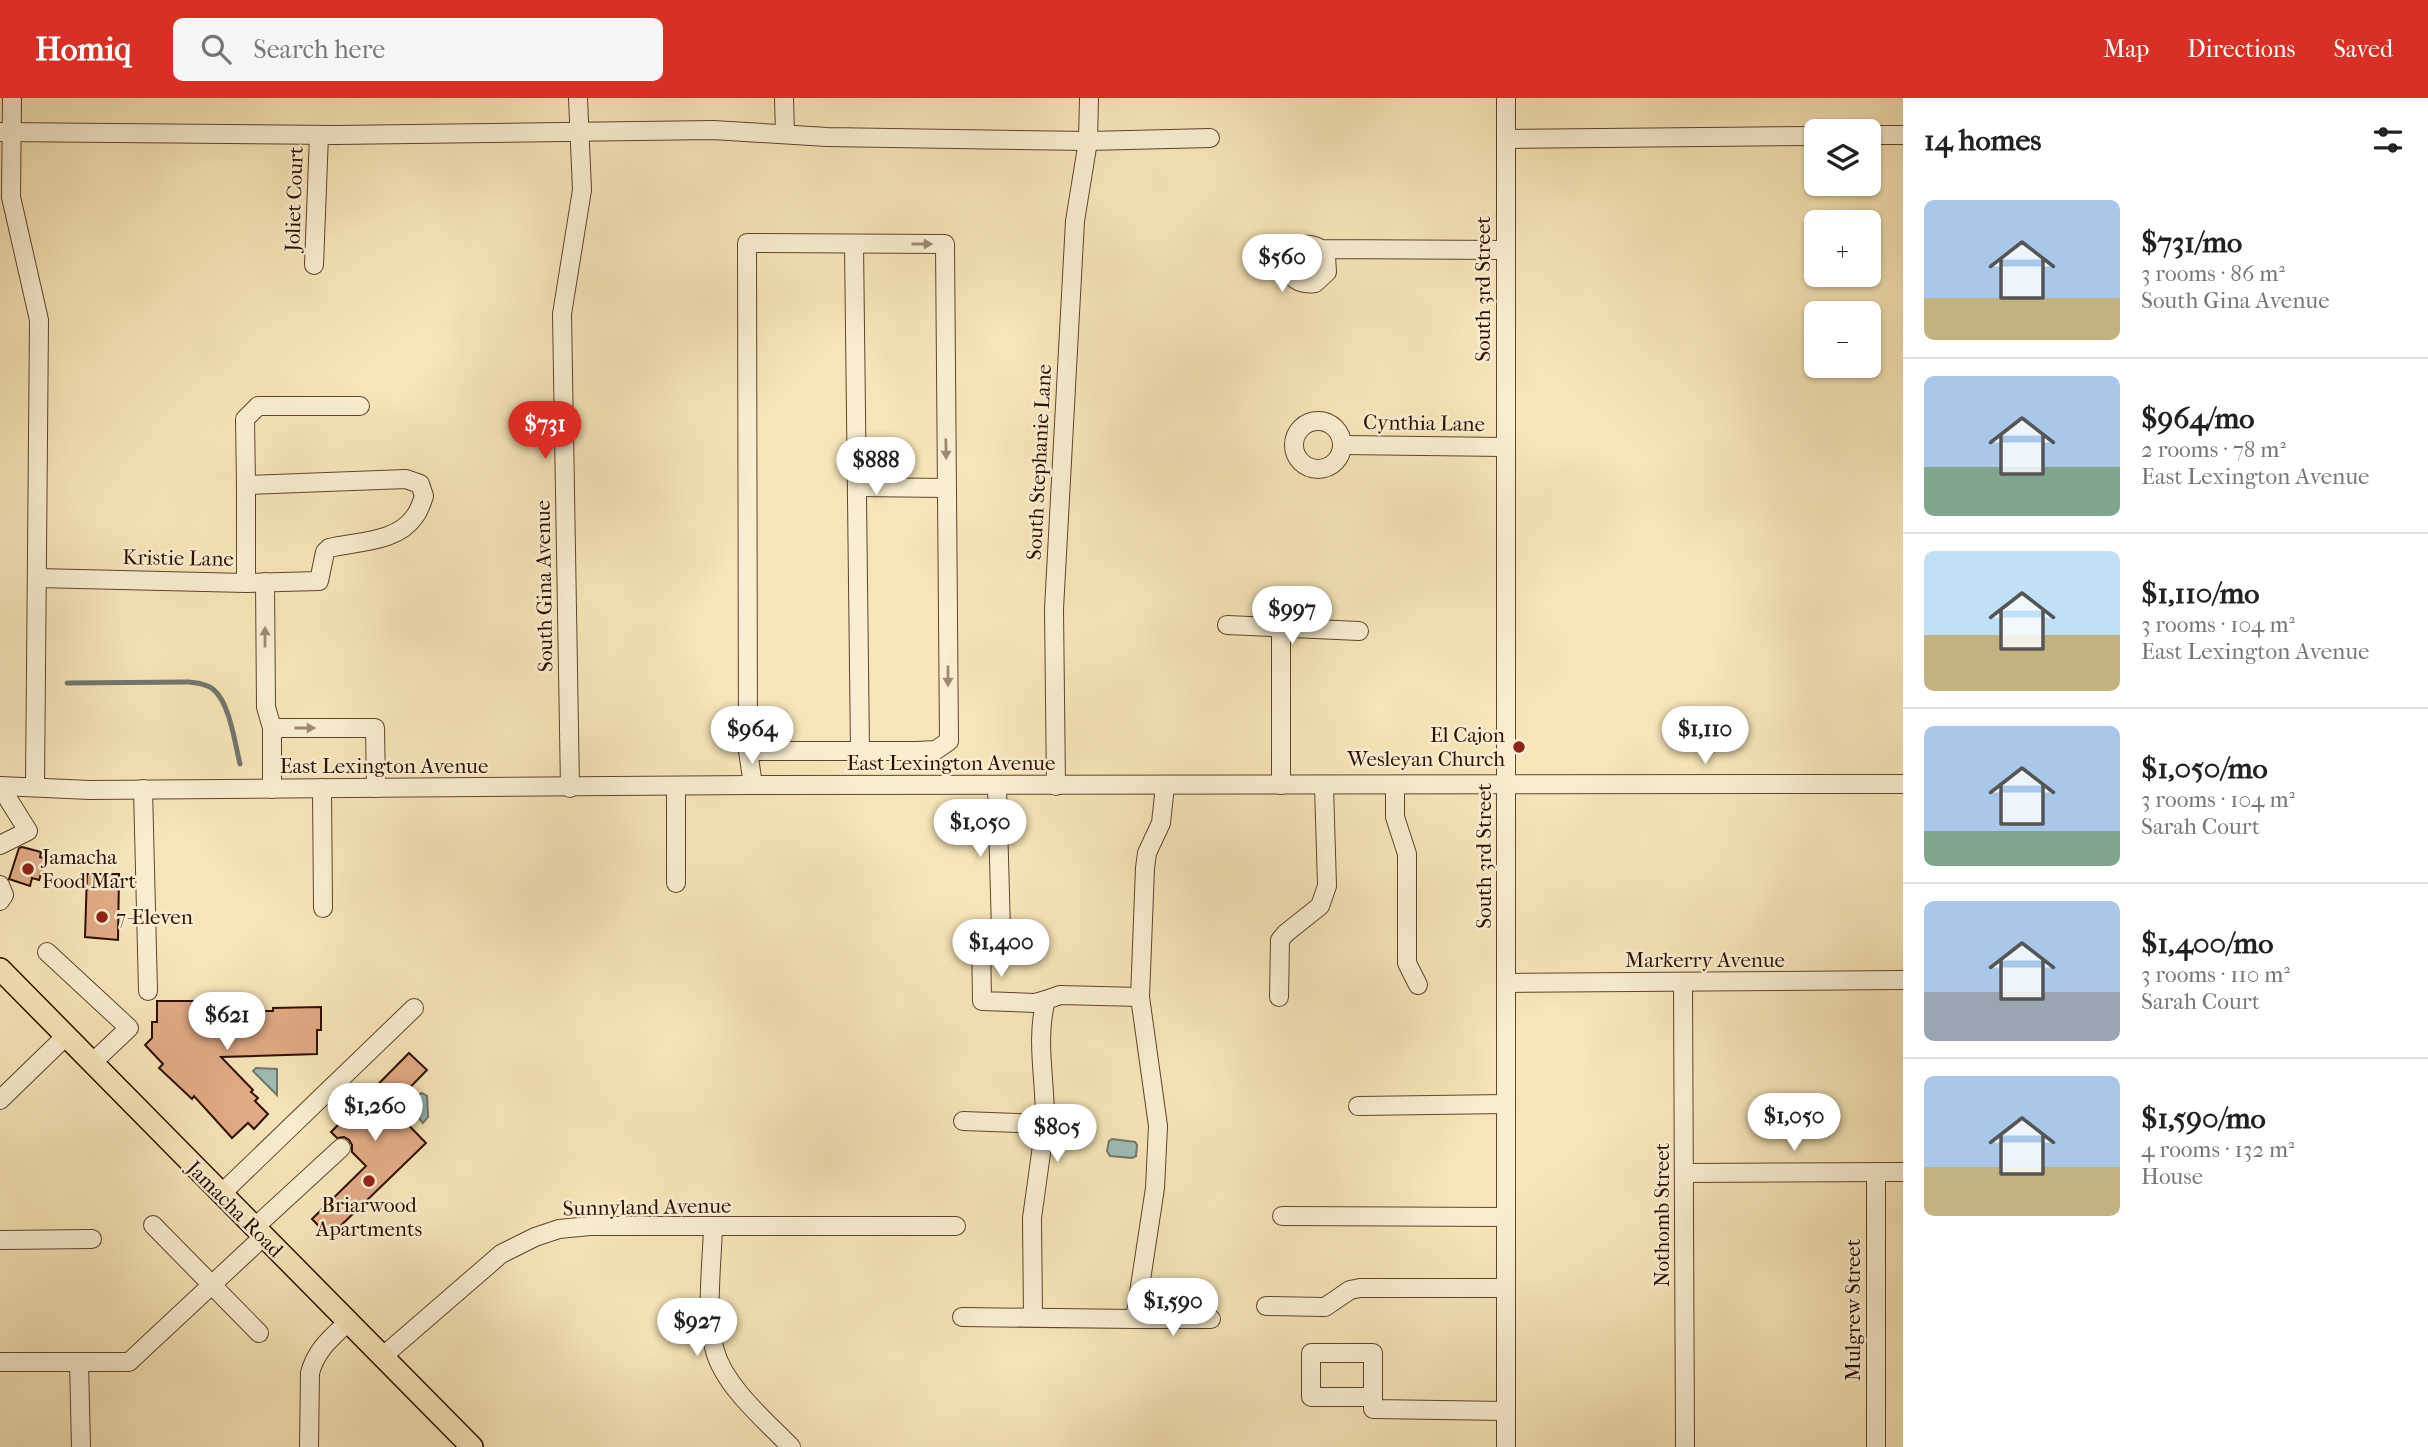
<!DOCTYPE html>
<html lang="en">
<head>
<meta charset="utf-8">
<style>
  body { margin:0; font-family:"IM FELL French Canon",serif; background:#f6f6f6; color:#222; height:100vh; display:flex; flex-direction:column; font-size:26px; white-space:nowrap }
  * { box-sizing:border-box; margin:0 }
  p { font-size:23px; color:#767676 }
  .icon { flex:none; width:38px; height:38px; fill:none; stroke:currentColor; stroke-width:2; stroke-linecap:round; stroke-linejoin:round }
  .map { position:relative; flex:1; overflow:hidden }
  .panel { display:flex; flex-direction:column; background:#fff; width:525px }
  .panel>* { flex:none }
  .buttons { position:absolute; left:1804px; top:21px; display:grid; gap:14px }
  .buttons a { display:grid; place-items:center; width:77px; height:77px; border-radius:10px; background:#fff; box-shadow:0 2px 5px #0004; font-size:35px }
  .price { position:absolute; translate:-50% -60px; padding:0 16px; border-radius:24px; background:#fff; color:#222; font-size:23px; line-height:46px; filter:drop-shadow(0 2px 4px #0008) }
  .price::after { content:''; position:absolute; left:50%; top:42px; width:21px; height:16px; margin-left:-10px; background:inherit; clip-path:polygon(0 0,100% 0,50% 100%) }
  .price.current { background:#d93025; color:#fff }
  ul { padding:0; list-style:none }
  li { display:flex; align-items:center; gap:21px; height:175px; padding:0 21px }
  li+li { border-top:2px solid #e0e0e0 }
  li span { display:grid; place-items:center; flex:none; width:196px; height:140px; border-radius:10px; color:#555 }
  li>.icon { margin-inline-start:auto }
  span .icon { width:84px; height:84px; fill:#fffc; stroke-width:1 }
  li b { font-size:30px }
  h2 { display:flex; justify-content:space-between; align-items:center; height:84px; padding:0 21px; font-size:30px }
  header { display:flex; align-items:center; gap:42px; box-sizing:border-box; height:98px; padding:0 35px; background:#d93025; color:#fff }
  header strong { font-size:33px }
  nav { display:flex; gap:38px; margin-inline-start:auto; font-size:24px }
  .search { width:490px; height:63px; background:#f6f6f6; display:flex; align-items:center; gap:18px; box-sizing:border-box; padding:0 24px; border-radius:10px; color:#767676; font-size:26px }
  main { display:flex; flex:1; min-height:0 }
  .map>svg:first-child { display:block }
  .water { fill:#9fbdb7; stroke:#72776e; stroke-width:2 }
  .lines { fill:none; stroke-linecap:round; stroke-linejoin:round }
  .stream { stroke:#72776e; stroke-width:5 }
  .building { fill:#e1ab85; stroke:#2e0e00; stroke-width:2 }
  .minor-casing { stroke:#60442e; stroke-width:20 }
  .major-casing { stroke:#2e0e00; stroke-width:24 }
  .minor { stroke:#f9eed1; stroke-width:18 }
  .major { stroke:#f6e5b8; stroke-width:21 }
  .oneway { fill:#9e8973 }
  .poi-dot { fill:#8f2418; stroke:#f9eed1; stroke-width:2.5 }
  .labels { text-anchor:middle; dominant-baseline:central; stroke-width:5; stroke-linejoin:round; paint-order:stroke }
  .street-label { font-size:21px; fill:#2e0e00; stroke:#f9eed1 }
  .poi-label { font-size:21px; fill:#2e0e00; stroke:#f9eed1; text-anchor:start }
</style>
</head>
<body>
<header>
<strong>Homiq</strong>
<div class="search"><svg class="icon" aria-label="search" viewBox="0 0 24 24"><circle cx="10" cy="10" r="6"/><path d="M15 15l6 6"/></svg>Search here</div>
<nav><a>Map</a><a>Directions</a><a>Saved</a></nav>
</header>
<main>
<div class="map">
<svg width="1903" height="1349" viewBox="0 0 1903 1349">
  <rect width="100%" height="100%" fill="#f6e5b8"/>
  <filter id="stains"><feTurbulence type="fractalNoise" baseFrequency=".00286" numOctaves="4"/><feColorMatrix values="0 0 0 0 .2 0 0 0 0 .09 0 0 0 0 .02 0 0 0 .5 -.17"/></filter>
  <radialGradient id="worn" r=".72"><stop offset=".6" stop-color="#630" stop-opacity="0"/><stop offset="1" stop-color="#630" stop-opacity=".3"/></radialGradient>
  <g class="water">
    <path d="M 256,970 L 277,971 L 277,997 L 253,973 Z"/>
    <path d="M 422,995 L 427,998 L 428,1019 L 423,1025 L 410,1010 L 419,996 Z"/>
    <path d="M 1112,1041 L 1135,1044 L 1137,1047 L 1136,1058 L 1132,1060 L 1110,1058 L 1107,1053 L 1109,1043 Z"/>
  </g>
  <g class="lines">
    <path class="stream" d="M 67,585 L 188,584 C 197,585 207,586 214,592 C 230,606 235,646 240,666"/>
  </g>
  <g class="building">
    <path d="M 22,749 L 41,754 L 40,759 L 46,761 L 39,782 L 32,780 L 30,788 L 9,781 L 19,750 Z"/>
    <path d="M 87,776 L 119,776 L 118,842 L 85,839 Z"/>
    <path d="M 157,903 L 202,903 L 202,911 L 245,910 L 245,913 L 273,913 L 273,910 L 321,909 L 321,932 L 317,932 L 317,956 L 221,959 L 253,992 L 251,994 L 258,1000 L 255,1003 L 268,1016 L 254,1031 L 248,1025 L 232,1040 L 194,998 L 192,1001 L 159,970 L 163,966 L 145,947 L 152,940 L 152,924 L 157,924 Z"/>
    <path d="M 409,955 L 427,972 L 391,1009 L 426,1045 L 329,1139 L 312,1121 L 366,1068 L 352,1054 L 352,1047 L 349,1042 L 344,1039 L 337,1040 L 331,1034 Z"/>
  </g>
  <g class="lines">
    <g class="minor-casing">
      <g id="minor">
        <path d="M 12,0 L 11,99 L 39,222 L 35,689"/>
        <path d="M 784,0 L 785,36"/>
        <path d="M 1506,0 L 1506,1349"/>
        <path d="M 0,34 L 335,37 L 713,32 L 827,39 L 1088,43 L 1210,40"/>
        <path d="M 1869,37 L 1903,37"/>
        <path d="M 1506,41 L 1816,38"/>
        <path d="M 854,146 L 860,653"/>
        <path d="M 1321,151 L 1326,158 L 1327,174 L 1315,185 C 1273,191 1285,131 1321,151 L 1506,152"/>
        <path d="M 314,167 L 319,37"/>
        <circle cx="1318" cy="347" r="24"/>
        <path d="M 1342,347 L 1505,349"/>
        <path d="M 246,387 L 246,485"/>
        <path d="M 857,389 L 947,390"/>
        <path d="M 37,480 L 246,485 L 319,483 L 325,454 L 329,450 C 357,443 397,445 415,418 C 419,413 422,404 424,398 L 420,386 L 406,381 L 246,387 L 245,321 L 258,308 L 360,308"/>
        <path d="M 265,484 L 266,609 L 272,630"/>
        <path d="M 1227,527 L 1359,533"/>
        <path d="M 1281,528 L 1281,687"/>
        <path d="M 748,653 L 916,653 L 936,652 L 949,643 L 945,146 L 747,145 L 748,653 L 753,687"/>
        <path d="M 0,688 L 90,692 L 753,687 L 1903,686"/>
        <path d="M 676,688 L 676,785"/>
        <path d="M 997,688 L 1001,833"/>
        <path d="M 1056,688 L 1054,511 L 1075,123 L 1088,43 L 1089,0"/>
        <path d="M 1395,688 L 1395,719 L 1407,756 L 1407,865 L 1418,887"/>
        <path d="M 322,690 L 323,810"/>
        <path d="M 570,690 L 562,216 L 582,92 L 578,0"/>
        <path d="M 143,691 L 148,893"/>
        <path d="M 272,691 L 272,630 L 375,630 L 376,690"/>
        <path d="M 0,747 L 28,733 L 0,688"/>
        <path d="M 0,787 L 4,797 L 0,803"/>
        <path d="M 981,837 L 982,903 L 1035,905 L 1046,902"/>
        <path d="M 47,854 L 129,930 L 92,965"/>
        <path d="M 1683,884 L 1685,1349"/>
        <path d="M 1506,885 L 1903,882"/>
        <path d="M 1279,899 L 1280,842 L 1286,835 L 1320,808 L 1327,788 L 1324,688"/>
        <path d="M 0,1002 L 66,938"/>
        <path d="M 1358,1008 L 1506,1006"/>
        <path d="M 963,1023 L 1045,1026 L 1032,1120 L 1033,1218"/>
        <path d="M 1045,1026 C 1046,985 1035,942 1046,902 L 1060,897 L 1140,899"/>
        <path d="M 1876,1074 L 1876,1349"/>
        <path d="M 1685,1075 L 1903,1074"/>
        <path d="M 221,1096 L 414,910"/>
        <path d="M 1282,1118 L 1506,1119"/>
        <path d="M 153,1127 L 259,1235"/>
        <path d="M 254,1130 L 341,1050"/>
        <path d="M 713,1130 C 712,1164 705,1221 715,1253 C 725,1289 766,1323 791,1349"/>
        <path d="M 0,1142 L 92,1141"/>
        <path d="M 1266,1208 L 1325,1209 L 1350,1192 L 1360,1190 L 1506,1190"/>
        <path d="M 962,1219 L 1135,1221 L 1155,1090 L 1158,1028 L 1140,899 L 1145,770 L 1147,755 L 1161,725 L 1165,688"/>
        <path d="M 1135,1221 L 1211,1221"/>
        <path d="M 382,1259 L 501,1156 L 535,1139 L 559,1131 L 590,1128 L 956,1128"/>
        <path d="M 0,1264 L 129,1264 L 263,1139"/>
        <path d="M 79,1264 L 81,1349"/>
        <path d="M 1373,1299 L 1311,1299 L 1311,1255 L 1373,1255 L 1373,1311 L 1506,1313"/>
        <path d="M 309,1349 L 310,1275 C 316,1252 331,1240 348,1224"/>
      </g>
    </g>
    <g class="major-casing">
      <path id="major" d="M 0,871 L 472,1349"/>
    </g>
    <use href="#minor" class="minor"/>
    <use href="#major" class="major"/>
  </g>
  <defs><path id="oneway-solid" d="M-6-.8H1V-3.2L6.5 0L1 3.2V.8H-6Z" transform="scale(1.75)"/></defs>
  <g class="oneway">
    <use href="#oneway-solid" transform="translate(922 146)"/>
    <use href="#oneway-solid" transform="translate(946 351) rotate(89)"/>
    <use href="#oneway-solid" transform="translate(265 539) rotate(-90)"/>
    <use href="#oneway-solid" transform="translate(948 578) rotate(90)"/>
    <use href="#oneway-solid" transform="translate(305 630)"/>
  </g>
  <g class="poi-dot">
    <circle cx="1519" cy="649" r="7"/>
    <circle cx="28" cy="771" r="7"/>
    <circle cx="102" cy="819" r="7"/>
    <circle cx="369" cy="1083" r="7"/>
  </g>
  <g class="labels">
    <g class="street-label">
      <text transform="translate(294 101) rotate(-88)">Joliet Court</text>
      <text transform="translate(1483 191) rotate(-90)">South 3rd Street</text>
      <text transform="translate(1424 325) rotate(1)">Cynthia Lane</text>
      <text transform="translate(1039 364) rotate(-87)">South Stephanie Lane</text>
      <text transform="translate(178 460) rotate(1)">Kristie Lane</text>
      <text transform="translate(544 488) rotate(-91)">South Gina Avenue</text>
      <text x="951" y="665">East Lexington Avenue</text>
      <text x="384" y="668">East Lexington Avenue</text>
      <text transform="translate(1484 758) rotate(-90)">South 3rd Street</text>
      <text x="1705" y="862">Markerry Avenue</text>
      <text transform="translate(647 1109) rotate(-1)">Sunnyland Avenue</text>
      <text transform="translate(235 1111) rotate(45)">Jamacha Road</text>
      <text transform="translate(1662 1117) rotate(-90)">Nothomb Street</text>
      <text transform="translate(1853 1212) rotate(-90)">Mulgrew Street</text>
    </g>
    <g class="poi-label">
      <text x="1505" y="637" text-anchor="end">El Cajon<tspan x="1505" dy="24">Wesleyan Church</tspan></text>
      <text x="42" y="759">Jamacha<tspan x="42" dy="24">Food Mart</tspan></text>
      <text x="116" y="819">7-Eleven</text>
      <text x="369" y="1107" text-anchor="middle">Briarwood<tspan x="369" dy="24">Apartments</tspan></text>
    </g>
  </g>
  <rect width="100%" height="100%" filter="url(#stains)"/>
  <rect width="100%" height="100%" fill="url(#worn)"/>
</svg>
<div class="buttons">
<a><svg class="icon" aria-label="layers" viewBox="0 0 24 24"><path d="M12 4l9 5-9 5-9-5zM3 14l9 5 9-5"/></svg></a>
<a>+</a>
<a>−</a>
</div>
<b class="price" style="left:1282px;top:196px">$560</b>
<b class="price current" style="left:545px;top:363px">$731</b>
<b class="price" style="left:876px;top:399px">$888</b>
<b class="price" style="left:1292px;top:548px">$997</b>
<b class="price" style="left:752px;top:668px">$964</b>
<b class="price" style="left:1705px;top:668px">$1,110</b>
<b class="price" style="left:980px;top:761px">$1,050</b>
<b class="price" style="left:1001px;top:881px">$1,400</b>
<b class="price" style="left:227px;top:954px">$621</b>
<b class="price" style="left:375px;top:1045px">$1,260</b>
<b class="price" style="left:1794px;top:1055px">$1,050</b>
<b class="price" style="left:1057px;top:1066px">$805</b>
<b class="price" style="left:1173px;top:1240px">$1,590</b>
<b class="price" style="left:697px;top:1260px">$927</b>
</div>
<section class="panel">
<h2>14 homes<svg class="icon" aria-label="filters" viewBox="0 0 24 24"><path d="M4 7h16M4 17h16"/><circle cx="9" cy="7" r="2"/><circle cx="15" cy="17" r="2"/></svg></h2>
<ul>
<li><span style="background:linear-gradient(#a9c7e8 70%,#c2b280 0)"><svg class="icon" aria-label="home" viewBox="0 0 24 24"><path d="M3 11l9-7 9 7M6 9v11h12V9"/></svg></span><div><b>$731/mo</b><p>3 rooms · 86 m²</p><p>South Gina Avenue</p></div></li>
<li><span style="background:linear-gradient(#a9c7e8 65%,#7fa58c 0)"><svg class="icon" aria-label="home" viewBox="0 0 24 24"><path d="M3 11l9-7 9 7M6 9v11h12V9"/></svg></span><div><b>$964/mo</b><p>2 rooms · 78 m²</p><p>East Lexington Avenue</p></div></li>
<li><span style="background:linear-gradient(#bfe0f5 60%,#c2b280 0)"><svg class="icon" aria-label="home" viewBox="0 0 24 24"><path d="M3 11l9-7 9 7M6 9v11h12V9"/></svg></span><div><b>$1,110/mo</b><p>3 rooms · 104 m²</p><p>East Lexington Avenue</p></div></li>
<li><span style="background:linear-gradient(#a9c7e8 75%,#7fa58c 0)"><svg class="icon" aria-label="home" viewBox="0 0 24 24"><path d="M3 11l9-7 9 7M6 9v11h12V9"/></svg></span><div><b>$1,050/mo</b><p>3 rooms · 104 m²</p><p>Sarah Court</p></div></li>
<li><span style="background:linear-gradient(#a9c7e8 65%,#9aa5b1 0)"><svg class="icon" aria-label="home" viewBox="0 0 24 24"><path d="M3 11l9-7 9 7M6 9v11h12V9"/></svg></span><div><b>$1,400/mo</b><p>3 rooms · 110 m²</p><p>Sarah Court</p></div></li>
<li><span style="background:linear-gradient(#a9c7e8 65%,#c2b280 0)"><svg class="icon" aria-label="home" viewBox="0 0 24 24"><path d="M3 11l9-7 9 7M6 9v11h12V9"/></svg></span><div><b>$1,590/mo</b><p>4 rooms · 132 m²</p><p>House</p></div></li>
</ul>
</section>
</main>
</body>
</html>
